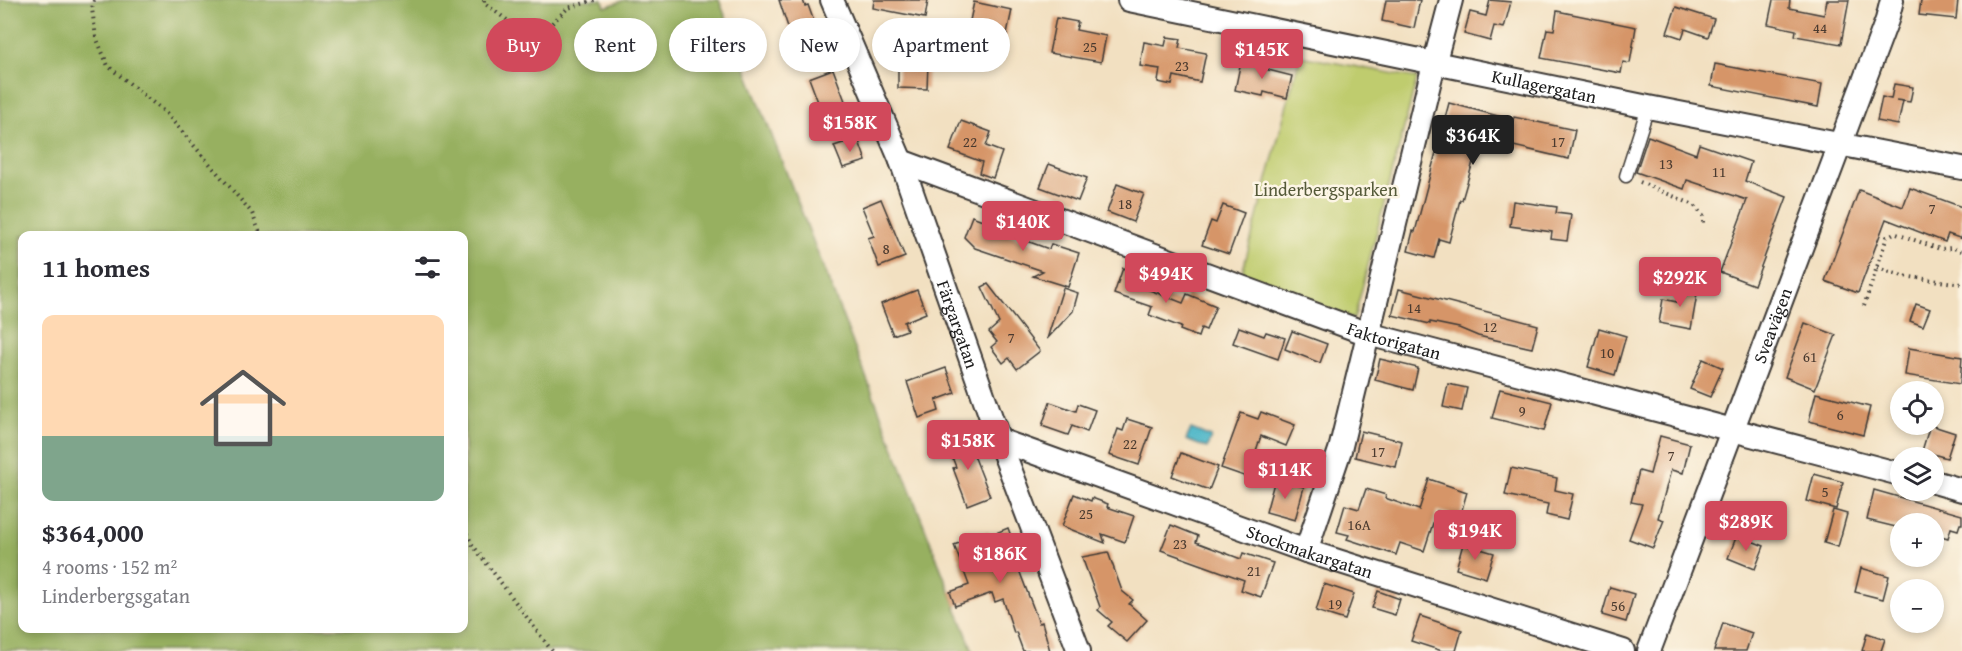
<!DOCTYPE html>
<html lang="en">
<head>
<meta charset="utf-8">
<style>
  body { margin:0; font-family:"Gentium Book Plus",serif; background:#f7f7f7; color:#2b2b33; height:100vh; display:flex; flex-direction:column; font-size:22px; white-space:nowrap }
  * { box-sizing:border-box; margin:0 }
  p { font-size:20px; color:#7c7c81 }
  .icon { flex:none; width:33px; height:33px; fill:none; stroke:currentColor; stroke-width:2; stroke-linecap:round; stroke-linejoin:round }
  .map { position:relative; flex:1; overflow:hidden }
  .details { position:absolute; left:18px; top:231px; width:450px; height:402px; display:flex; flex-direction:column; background:#fff; border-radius:12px; box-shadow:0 3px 9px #0003 }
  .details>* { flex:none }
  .top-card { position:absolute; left:486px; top:18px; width:570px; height:54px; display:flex; gap:12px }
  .controls { position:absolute; left:1890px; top:381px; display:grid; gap:12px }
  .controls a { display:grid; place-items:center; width:54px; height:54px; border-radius:50%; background:#fff; box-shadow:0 3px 9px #0003; font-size:30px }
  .price { position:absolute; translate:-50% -51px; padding:0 14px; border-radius:6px; background:#d1495b; color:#fff; font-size:20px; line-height:39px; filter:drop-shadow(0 2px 3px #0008) }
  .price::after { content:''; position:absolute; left:50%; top:36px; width:18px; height:14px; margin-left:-9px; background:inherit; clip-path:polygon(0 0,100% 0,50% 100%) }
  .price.selected { background:#222; color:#fff }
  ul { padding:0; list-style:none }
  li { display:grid; align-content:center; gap:12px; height:318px; padding:0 24px }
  li span { display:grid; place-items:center; height:186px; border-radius:12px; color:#555 }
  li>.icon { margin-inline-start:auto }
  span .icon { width:108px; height:108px; fill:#fffc; stroke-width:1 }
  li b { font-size:26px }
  h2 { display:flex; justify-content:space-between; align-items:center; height:72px; padding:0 24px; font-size:26px }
  .chip { padding:0 21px; border-radius:27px; background:#fff; box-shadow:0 3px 9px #0003; font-size:21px; line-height:54px }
  .chip.selected { background:#d1495b; color:#fff }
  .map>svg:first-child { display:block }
  .green { fill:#bfcc6e; stroke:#6e7445; stroke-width:1.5 }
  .forest { fill:#97b061; stroke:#5a663e; stroke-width:1.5; fill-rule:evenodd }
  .water { fill:#4bb6c8; stroke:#346972; stroke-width:1.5 }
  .building { fill:#d69568 }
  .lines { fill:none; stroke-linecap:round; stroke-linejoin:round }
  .lane-casing { stroke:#3c3935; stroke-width:15 }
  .street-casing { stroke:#3c3935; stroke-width:26 }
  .path { stroke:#3c3935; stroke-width:4; stroke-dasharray:1.5 4.5; stroke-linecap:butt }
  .lane { stroke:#fff; stroke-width:12 }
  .street { stroke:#fff; stroke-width:22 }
  .labels { text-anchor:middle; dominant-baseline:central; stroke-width:5; stroke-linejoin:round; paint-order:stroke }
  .number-label { font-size:15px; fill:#4a3a2f }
  .street-label { font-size:18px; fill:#1c1c1c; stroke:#fcf5e5 }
  .park-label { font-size:18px; fill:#555a39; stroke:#fcf5e5 }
</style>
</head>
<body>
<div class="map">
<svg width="1962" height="651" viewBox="0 0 1962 651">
  <rect width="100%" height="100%" fill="#fcf5e5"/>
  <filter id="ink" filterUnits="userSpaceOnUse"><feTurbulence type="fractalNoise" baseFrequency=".0167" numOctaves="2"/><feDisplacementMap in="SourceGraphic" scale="12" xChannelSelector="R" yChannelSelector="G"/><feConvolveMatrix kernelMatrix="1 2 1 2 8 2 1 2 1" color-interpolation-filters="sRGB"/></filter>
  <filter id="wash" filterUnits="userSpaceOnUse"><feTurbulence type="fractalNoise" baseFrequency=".008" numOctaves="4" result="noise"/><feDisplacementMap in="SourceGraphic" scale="24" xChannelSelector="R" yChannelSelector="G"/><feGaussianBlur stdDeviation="1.35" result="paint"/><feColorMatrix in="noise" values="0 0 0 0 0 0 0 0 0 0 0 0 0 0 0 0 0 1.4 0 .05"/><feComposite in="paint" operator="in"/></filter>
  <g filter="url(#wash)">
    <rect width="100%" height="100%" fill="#f2e0c1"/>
    <path class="green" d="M 1300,56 L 1417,78 L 1354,319 L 1241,277 Z"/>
    <path class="forest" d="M 0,0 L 603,0 L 605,7 L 625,0 L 719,0 L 973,651 L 0,651 ZM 22,236 L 464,236 L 464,628 L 22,628 Z"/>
    <path class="water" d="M 1191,429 L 1211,437 L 1207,448 L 1186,440 Z"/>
    <g id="blocks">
      <g class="building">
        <path d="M 779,0 L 803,0 L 805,6 L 808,5 L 816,27 L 791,36 Z"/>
        <path d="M 874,0 L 928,0 L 925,18 L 873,8 Z"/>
        <path d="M 1386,0 L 1420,0 L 1414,28 L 1382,21 Z"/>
        <path d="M 1490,0 L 1511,2 L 1504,28 L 1494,26 L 1490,41 L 1464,34 L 1470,12 L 1486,16 Z"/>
        <path d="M 1773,0 L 1790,0 L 1789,8 L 1824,15 L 1827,0 L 1849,0 L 1841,44 L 1795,36 L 1796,30 L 1768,24 Z"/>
        <path d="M 1921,0 L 1958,0 L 1956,19 L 1919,15 Z"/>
        <path d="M 974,2 L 1012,10 L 1006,38 L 968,30 Z"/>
        <path d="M 1676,7 L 1714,19 L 1708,37 L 1685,29 L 1682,38 L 1667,33 Z"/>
        <path d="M 1557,11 L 1636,27 L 1630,63 L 1623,62 L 1621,73 L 1541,58 L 1547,29 L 1554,30 Z"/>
        <path d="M 1056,18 L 1078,22 L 1076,30 L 1106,36 L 1101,62 L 1049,53 Z"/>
        <path d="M 1167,37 L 1181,39 L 1179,48 L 1206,53 L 1200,82 L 1174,76 L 1172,85 L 1158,82 L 1160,69 L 1140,66 L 1144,42 L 1165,46 Z"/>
        <path d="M 1241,61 L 1269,66 L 1268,70 L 1292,76 L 1287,98 L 1264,92 L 1263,96 L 1235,90 Z"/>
        <path d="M 898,62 L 928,63 L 927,89 L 898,88 Z"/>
        <path d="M 1715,64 L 1822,84 L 1818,107 L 1711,86 Z"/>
        <path d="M 833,69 L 845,101 L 821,110 L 809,78 Z"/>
        <path d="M 1894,84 L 1913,87 L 1910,102 L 1896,100 L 1903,101 L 1898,125 L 1877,121 L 1882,97 L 1891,99 Z"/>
        <path d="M 1449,103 L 1513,120 L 1514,117 L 1575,130 L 1569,159 L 1509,145 L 1511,138 L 1482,131 L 1462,200 L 1460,200 L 1449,242 L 1439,239 L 1434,258 L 1408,251 L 1413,231 L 1415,232 Z"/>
        <path d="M 961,121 L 991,132 L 986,146 L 1002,152 L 993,178 L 979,173 L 982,162 L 950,150 Z"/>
        <path d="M 1648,136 L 1696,154 L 1699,144 L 1751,162 L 1745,181 L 1787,197 L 1754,285 L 1720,272 L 1747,200 L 1687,180 L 1684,189 L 1636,172 Z"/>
        <path d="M 858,138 L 866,161 L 843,168 L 834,146 Z"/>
        <path d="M 1049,164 L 1087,178 L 1078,201 L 1040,187 Z"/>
        <path d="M 1117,184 L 1144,194 L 1133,222 L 1107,212 Z"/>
        <path d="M 1910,188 L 1962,207 L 1962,239 L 1948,234 L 1945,242 L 1886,219 L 1858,293 L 1825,281 L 1859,190 L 1903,207 Z"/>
        <path d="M 881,199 L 905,257 L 879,267 L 868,238 L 874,236 L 862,207 Z"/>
        <path d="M 1513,201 L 1557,207 L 1556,213 L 1571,215 L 1567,241 L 1551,239 L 1552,232 L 1510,226 Z"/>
        <path d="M 1223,205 L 1244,213 L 1229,254 L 1202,245 L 1211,221 L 1216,223 Z"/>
        <path d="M 972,216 L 1001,227 L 999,231 L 1049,249 L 1051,244 L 1079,253 L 1068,287 L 1033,276 L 1043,271 L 975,248 L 964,237 Z"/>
        <path d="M 1123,268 L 1150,278 L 1147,289 L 1183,303 L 1187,294 L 1216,306 L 1206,330 L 1201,328 L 1198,337 L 1180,330 L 1181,327 L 1149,315 L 1152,307 L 1114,294 Z"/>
        <path d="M 988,284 L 1040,351 L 1017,369 L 1009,358 L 1003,363 L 991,347 L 997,342 L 989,332 L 999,323 L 982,287 Z"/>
        <path d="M 1680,284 L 1698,288 L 1691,329 L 1659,323 L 1663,299 L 1677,302 Z"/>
        <path d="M 1063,288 L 1078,293 L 1073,311 L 1047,339 Z"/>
        <path d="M 1399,289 L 1538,325 L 1532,348 L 1478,336 L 1459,328 L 1430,322 L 1430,324 L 1392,315 Z"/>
        <path d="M 917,290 L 926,313 L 904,322 L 907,330 L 893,335 L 881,304 Z"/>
        <path d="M 1916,304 L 1930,309 L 1923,326 L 1910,321 Z"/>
        <path d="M 1805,323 L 1836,335 L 1815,389 L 1785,377 Z"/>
        <path d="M 1239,327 L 1264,336 L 1266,332 L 1285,338 L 1278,359 L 1233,343 Z"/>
        <path d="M 1599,328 L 1626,336 L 1615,375 L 1588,367 Z"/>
        <path d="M 1292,331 L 1327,344 L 1320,363 L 1285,349 Z"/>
        <path d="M 1909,348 L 1962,357 L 1960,384 L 1905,375 Z"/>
        <path d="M 1380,359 L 1418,368 L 1413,390 L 1375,380 Z"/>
        <path d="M 1703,359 L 1723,368 L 1710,397 L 1690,389 Z"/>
        <path d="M 946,368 L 955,393 L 936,400 L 939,411 L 919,418 L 907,382 Z"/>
        <path d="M 1448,384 L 1467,388 L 1462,411 L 1443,407 Z"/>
        <path d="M 1500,389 L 1552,402 L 1544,431 L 1492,418 Z"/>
        <path d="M 1816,393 L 1870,407 L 1863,435 L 1809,421 Z"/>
        <path d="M 1050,402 L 1076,411 L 1078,404 L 1095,410 L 1087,432 L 1072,426 L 1068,435 L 1042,426 Z"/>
        <path d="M 1261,412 L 1295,425 L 1286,446 L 1261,436 L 1247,477 L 1221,468 L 1241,413 L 1258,419 Z"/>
        <path d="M 1127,419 L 1152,427 L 1139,465 L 1109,455 L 1118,429 L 1123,431 Z"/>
        <path d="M 1930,425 L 1955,433 L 1947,458 L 1922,451 Z"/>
        <path d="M 1361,431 L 1402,441 L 1396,467 L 1355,457 Z"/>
        <path d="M 966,435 L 990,496 L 967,505 L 953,468 L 956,467 L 946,442 Z"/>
        <path d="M 1660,436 L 1690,444 L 1683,473 L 1671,470 L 1658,518 L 1664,520 L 1653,548 L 1629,539 L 1642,504 L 1631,502 L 1639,471 L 1650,474 Z"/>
        <path d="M 1181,453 L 1218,467 L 1209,490 L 1172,476 Z"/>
        <path d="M 1511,468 L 1557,478 L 1555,490 L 1573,494 L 1567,520 L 1546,515 L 1548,504 L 1505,495 Z"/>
        <path d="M 1814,474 L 1843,482 L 1836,509 L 1807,501 Z"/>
        <path d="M 1275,479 L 1304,487 L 1295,520 L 1266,512 Z"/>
        <path d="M 1429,479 L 1467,492 L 1460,517 L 1437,511 L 1424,551 L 1400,543 L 1396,555 L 1347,539 L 1349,535 L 1337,532 L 1345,505 L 1359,509 L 1366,489 L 1386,495 L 1385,498 L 1419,510 Z"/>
        <path d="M 1874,490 L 1962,515 L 1962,524 L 1960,524 L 1958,530 L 1951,528 L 1948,538 L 1934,534 L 1934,524 L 1900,524 L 1900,528 L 1867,520 Z"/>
        <path d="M 1074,494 L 1091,501 L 1092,498 L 1108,504 L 1107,507 L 1134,516 L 1125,542 L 1102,534 L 1105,543 L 1062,526 Z"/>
        <path d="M 1833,510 L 1847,514 L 1838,547 L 1824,543 Z"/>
        <path d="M 1171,525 L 1198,536 L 1196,542 L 1241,559 L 1243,553 L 1273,563 L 1261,597 L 1241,590 L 1244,580 L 1161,550 Z"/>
        <path d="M 1008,528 L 1017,552 L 1013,554 L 1039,623 L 1042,622 L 1050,651 L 1023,651 L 1016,632 L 1014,633 L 1003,599 L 995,602 L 992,593 L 955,606 L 950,592 L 969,585 L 954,545 L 988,532 L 989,536 Z"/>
        <path d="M 1737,535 L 1764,546 L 1755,569 L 1728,558 Z"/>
        <path d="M 1463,544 L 1494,553 L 1486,578 L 1456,569 Z"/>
        <path d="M 1108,552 L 1122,591 L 1133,600 L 1129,604 L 1147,620 L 1127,642 L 1108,626 L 1112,622 L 1098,610 L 1100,607 L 1082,557 Z"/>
        <path d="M 1861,568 L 1889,576 L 1883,599 L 1855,592 Z"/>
        <path d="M 1324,584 L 1354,594 L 1345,620 L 1316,611 Z"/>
        <path d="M 1610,587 L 1634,594 L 1626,622 L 1602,615 Z"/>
        <path d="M 1378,591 L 1400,599 L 1395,615 L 1372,608 Z"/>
        <path d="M 1420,616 L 1462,630 L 1456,651 L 1442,651 L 1411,641 Z"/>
        <path d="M 1723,623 L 1752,633 L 1746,651 L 1714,651 Z"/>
        <path d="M 1867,633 L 1885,639 L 1881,651 L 1862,651 Z"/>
      </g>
    </g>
  </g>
  <g filter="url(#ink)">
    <use href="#blocks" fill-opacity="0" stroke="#3c3935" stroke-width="1.5"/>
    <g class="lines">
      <g class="lane-casing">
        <path id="lane" d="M 1626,176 L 1648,107"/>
      </g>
      <g class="street-casing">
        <g id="street">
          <path id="s1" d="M 832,0 L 901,161 L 999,440 L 1079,651"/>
          <path id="s2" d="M 1129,0 L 1648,107 L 1962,168"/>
          <path id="s3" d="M 901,161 L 1368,334 L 1900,474"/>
          <path id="s4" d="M 999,440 L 1306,551 L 1623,651"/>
          <path d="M 1934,482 L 1962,490"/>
          <path d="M 1306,551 L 1340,450 L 1430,80 L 1451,0"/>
          <path id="s5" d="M 1649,651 L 1887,20 L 1892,0"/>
        </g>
      </g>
      <g class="path">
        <path d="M 94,0 L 92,9 L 96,37 L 108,66 L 166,113 L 252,213 L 261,236"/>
        <path d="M 484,0 L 484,3 L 534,40 L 568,8 L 595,0"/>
        <path d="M 1640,182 L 1694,205 L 1703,216 L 1703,227"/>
        <path d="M 1877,268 L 1903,276 L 1962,284"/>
        <path d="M 1864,306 L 1887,237 L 1894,233 L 1940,249 L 1953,248 L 1962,251"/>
        <path d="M 464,528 L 472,544 L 552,651"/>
      </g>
      <use href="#lane" class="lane"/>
      <use href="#street" class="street"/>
    </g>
  </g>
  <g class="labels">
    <g class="number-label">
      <text x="1820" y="27">44</text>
      <text x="1090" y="46">25</text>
      <text x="1182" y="65">23</text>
      <text x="970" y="141">22</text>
      <text x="1558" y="141">17</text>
      <text x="1666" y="163">13</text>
      <text x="1719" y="171">11</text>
      <text x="1125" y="203">18</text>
      <text x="1932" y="208">7</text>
      <text x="886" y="248">8</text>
      <text x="1414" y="307">14</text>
      <text x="1490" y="326">12</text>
      <text x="1011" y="337">7</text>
      <text x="1607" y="352">10</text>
      <text x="1810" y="356">61</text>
      <text x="1522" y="410">9</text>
      <text x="1840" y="414">6</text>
      <text x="1130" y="443">22</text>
      <text x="1378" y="451">17</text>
      <text x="1671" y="455">7</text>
      <text x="1825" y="491">5</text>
      <text x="1086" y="513">25</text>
      <text x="1359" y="524">16A</text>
      <text x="1180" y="543">23</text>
      <text x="1254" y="570">21</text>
      <text x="1335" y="603">19</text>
      <text x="1618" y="605">56</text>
    </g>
    <g class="street-label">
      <text stroke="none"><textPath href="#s2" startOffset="424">Kullagergatan</textPath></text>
      <text stroke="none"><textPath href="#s1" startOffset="348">Färgargatan</textPath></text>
      <text stroke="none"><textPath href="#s5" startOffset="348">Sveavägen</textPath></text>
      <text stroke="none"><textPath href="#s3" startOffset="525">Faktorigatan</textPath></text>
      <text stroke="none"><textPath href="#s4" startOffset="330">Stockmakargatan</textPath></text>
    </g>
    <g class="park-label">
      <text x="1326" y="189">Linderbergsparken</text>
    </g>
  </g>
</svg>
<div class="controls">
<a><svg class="icon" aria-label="locate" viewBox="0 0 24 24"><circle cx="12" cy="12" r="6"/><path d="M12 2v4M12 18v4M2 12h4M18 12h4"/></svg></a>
<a><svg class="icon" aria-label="layers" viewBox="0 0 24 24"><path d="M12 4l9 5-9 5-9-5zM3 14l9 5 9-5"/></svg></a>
<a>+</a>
<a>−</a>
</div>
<b class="price" style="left:1262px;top:80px">$145K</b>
<b class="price" style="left:850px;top:153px">$158K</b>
<b class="price selected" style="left:1473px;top:166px">$364K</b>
<b class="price" style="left:1023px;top:252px">$140K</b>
<b class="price" style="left:1166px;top:304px">$494K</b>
<b class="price" style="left:1680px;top:308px">$292K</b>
<b class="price" style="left:968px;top:471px">$158K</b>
<b class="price" style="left:1285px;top:500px">$114K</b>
<b class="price" style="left:1746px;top:552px">$289K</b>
<b class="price" style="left:1475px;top:561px">$194K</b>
<b class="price" style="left:1000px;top:584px">$186K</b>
<div class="top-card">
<a class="chip selected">Buy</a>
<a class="chip">Rent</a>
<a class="chip">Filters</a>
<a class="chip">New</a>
<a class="chip">Apartment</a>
</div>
<section class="details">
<h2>11 homes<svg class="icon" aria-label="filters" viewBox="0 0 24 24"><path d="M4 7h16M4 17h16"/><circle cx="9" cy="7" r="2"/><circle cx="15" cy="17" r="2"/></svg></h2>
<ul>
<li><span style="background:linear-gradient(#ffd9b3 65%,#7fa58c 0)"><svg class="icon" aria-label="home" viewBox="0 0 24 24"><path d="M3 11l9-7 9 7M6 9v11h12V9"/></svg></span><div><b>$364,000</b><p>4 rooms · 152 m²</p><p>Linderbergsgatan</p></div></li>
</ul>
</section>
</div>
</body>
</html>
